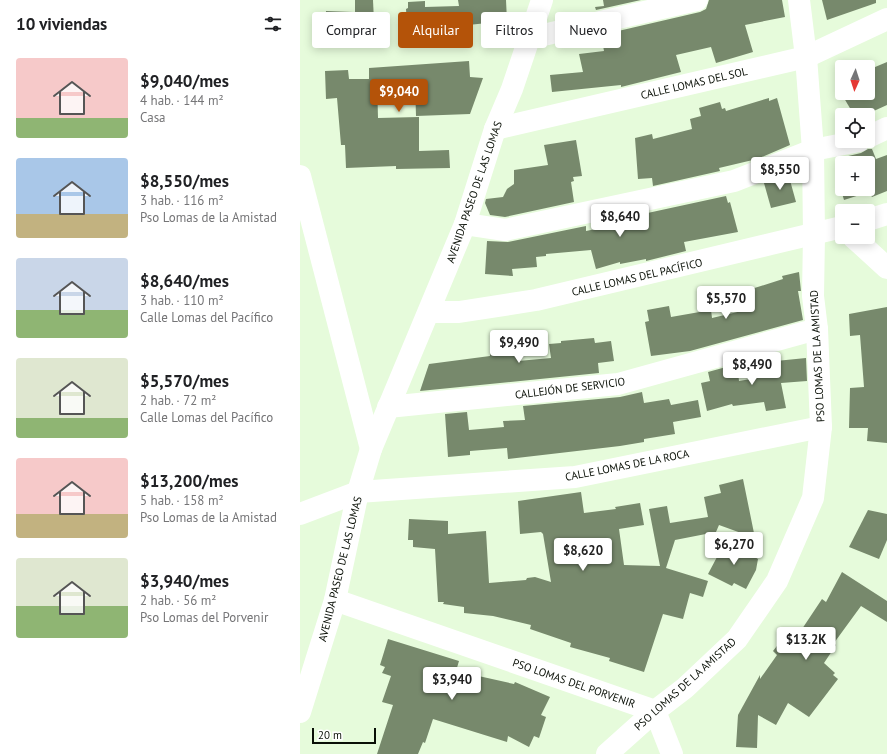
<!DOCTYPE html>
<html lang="es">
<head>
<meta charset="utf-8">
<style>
  body { margin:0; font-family:"PT Sans",sans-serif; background:#f2f2f2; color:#202124; height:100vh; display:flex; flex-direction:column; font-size:15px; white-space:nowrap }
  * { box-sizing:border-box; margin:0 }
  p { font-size:13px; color:#757577 }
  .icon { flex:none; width:22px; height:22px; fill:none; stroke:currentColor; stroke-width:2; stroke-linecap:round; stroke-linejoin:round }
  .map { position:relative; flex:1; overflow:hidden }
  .drawer { display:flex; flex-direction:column; background:#fff; width:300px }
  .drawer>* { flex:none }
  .top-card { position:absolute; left:12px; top:12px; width:380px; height:36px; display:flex; gap:8px }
  .needle { width:26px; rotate:183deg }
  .tools { position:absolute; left:535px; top:60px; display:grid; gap:8px }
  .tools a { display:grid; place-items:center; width:40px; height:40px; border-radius:4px; background:#fff; box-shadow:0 2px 10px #0003; font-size:20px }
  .scale { position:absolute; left:12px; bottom:10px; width:64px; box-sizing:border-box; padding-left:4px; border:2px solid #090f06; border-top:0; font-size:11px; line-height:14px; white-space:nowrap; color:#090f06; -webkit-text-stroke:3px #fff; paint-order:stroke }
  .price { position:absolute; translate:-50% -34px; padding:0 9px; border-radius:4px; background:#fff; color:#222; font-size:13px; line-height:26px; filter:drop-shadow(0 1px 2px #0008) }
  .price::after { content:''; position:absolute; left:50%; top:24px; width:12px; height:9px; margin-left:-6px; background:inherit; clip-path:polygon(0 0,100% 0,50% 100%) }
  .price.selected { background:#b45309; color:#fff }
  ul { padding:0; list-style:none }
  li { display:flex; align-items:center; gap:12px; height:100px; padding:0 16px }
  li span { display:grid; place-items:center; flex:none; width:112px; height:80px; border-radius:4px; color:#555 }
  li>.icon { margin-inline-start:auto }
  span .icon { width:48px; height:48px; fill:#fffc; stroke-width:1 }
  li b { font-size:17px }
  h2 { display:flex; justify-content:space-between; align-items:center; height:48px; padding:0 16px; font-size:17px }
  .pill { padding:0 14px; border-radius:4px; background:#fff; box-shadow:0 2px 10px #0003; font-size:14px; line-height:36px }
  .pill.selected { background:#b45309; color:#fff }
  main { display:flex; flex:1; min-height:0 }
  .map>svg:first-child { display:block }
  .building { fill:#77896c }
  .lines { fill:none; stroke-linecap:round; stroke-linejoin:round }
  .minor { stroke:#fff; stroke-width:22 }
  .labels { text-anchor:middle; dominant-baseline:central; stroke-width:4; stroke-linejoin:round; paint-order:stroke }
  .street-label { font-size:11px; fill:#090f06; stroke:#fff }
</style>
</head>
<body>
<main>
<section class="drawer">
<h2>10 viviendas<svg class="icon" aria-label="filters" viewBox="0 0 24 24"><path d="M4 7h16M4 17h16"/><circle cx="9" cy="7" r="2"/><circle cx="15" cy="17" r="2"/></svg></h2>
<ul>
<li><span style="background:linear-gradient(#f6c9c9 75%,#8fb573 0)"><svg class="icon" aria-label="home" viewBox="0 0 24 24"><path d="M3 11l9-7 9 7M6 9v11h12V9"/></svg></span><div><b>$9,040/mes</b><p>4 hab. · 144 m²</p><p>Casa</p></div></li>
<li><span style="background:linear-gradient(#a9c7e8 70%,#c2b280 0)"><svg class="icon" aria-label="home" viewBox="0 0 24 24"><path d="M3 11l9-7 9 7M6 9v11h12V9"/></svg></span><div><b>$8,550/mes</b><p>3 hab. · 116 m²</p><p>Pso Lomas de la Amistad</p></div></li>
<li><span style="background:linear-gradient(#c9d6e8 65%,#8fb573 0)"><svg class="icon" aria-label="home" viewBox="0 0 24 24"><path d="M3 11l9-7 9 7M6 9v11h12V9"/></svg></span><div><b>$8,640/mes</b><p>3 hab. · 110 m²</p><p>Calle Lomas del Pacífico</p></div></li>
<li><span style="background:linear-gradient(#dfe7d0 75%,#8fb573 0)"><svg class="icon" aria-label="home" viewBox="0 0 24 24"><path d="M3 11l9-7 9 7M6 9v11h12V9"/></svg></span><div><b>$5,570/mes</b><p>2 hab. · 72 m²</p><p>Calle Lomas del Pacífico</p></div></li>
<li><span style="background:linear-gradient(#f6c9c9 70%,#c2b280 0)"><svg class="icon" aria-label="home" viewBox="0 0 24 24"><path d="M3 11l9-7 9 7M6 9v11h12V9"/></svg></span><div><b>$13,200/mes</b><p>5 hab. · 158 m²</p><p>Pso Lomas de la Amistad</p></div></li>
<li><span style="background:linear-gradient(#dfe7d0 60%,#8fb573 0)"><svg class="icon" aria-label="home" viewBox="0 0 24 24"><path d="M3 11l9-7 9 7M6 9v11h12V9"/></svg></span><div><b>$3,940/mes</b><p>2 hab. · 56 m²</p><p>Pso Lomas del Porvenir</p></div></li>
</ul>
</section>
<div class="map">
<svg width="587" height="754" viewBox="0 0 587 754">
  <rect width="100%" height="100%" fill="#e6fbdb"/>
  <g class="building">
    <path d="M 55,0 L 73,0 L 74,22 L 55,22 Z"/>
    <path d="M 158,0 L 206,0 L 207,21 L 168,25 L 168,40 L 108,39 L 106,9 L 108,8 L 108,2 L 125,1 L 125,7 L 159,6 Z"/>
    <path d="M 303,0 L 341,0 L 296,10 L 295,7 L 304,6 Z"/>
    <path d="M 409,0 L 482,0 L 485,17 L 445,25 L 453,52 L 416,63 L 411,47 L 376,55 L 381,72 L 321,87 L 321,85 L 252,92 L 250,75 L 283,72 L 279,54 L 304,51 L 301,35 L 400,12 L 406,9 Z"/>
    <path d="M 522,0 L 576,0 L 576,3 L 527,20 Z"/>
    <path d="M 26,11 L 53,12 L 52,37 L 25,37 Z"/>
    <path d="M 169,61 L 170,77 L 183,78 L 170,114 L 116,116 L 115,82 L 77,80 L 78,118 L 119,117 L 119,151 L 149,150 L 150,168 L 96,169 L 96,166 L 46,168 L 45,145 L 41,145 L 37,98 L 26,99 L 25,71 L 48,70 L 49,79 L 69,79 L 69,68 Z"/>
    <path d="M 587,62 L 587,105 L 565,115 L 554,115 L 541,93 L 568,93 L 568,70 Z"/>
    <path d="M 469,98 L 469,101 L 477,98 L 490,145 L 457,159 L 419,168 L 420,171 L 353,186 L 352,178 L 338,179 L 335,138 L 352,134 L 353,139 L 392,129 L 390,119 L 401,116 L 399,108 L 420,102 L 422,109 L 425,108 L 426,111 Z"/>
    <path d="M 276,140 L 282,176 L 273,177 L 274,181 L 271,182 L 274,202 L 205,217 L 190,215 L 185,203 L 186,199 L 203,197 L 207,189 L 214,184 L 214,170 L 248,165 L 244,145 Z"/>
    <path d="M 568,149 L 572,149 L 576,159 L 587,155 L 587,191 L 572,197 L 569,192 L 544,200 L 539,183 L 542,182 L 542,189 L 568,189 L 568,163 L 545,163 L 544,157 L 561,153 Z"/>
    <path d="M 488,173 L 496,202 L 471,208 L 464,183 Z"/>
    <path d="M 426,196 L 428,203 L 430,202 L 438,232 L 384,242 L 386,251 L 346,261 L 346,259 L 320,264 L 320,262 L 296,269 L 291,250 L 246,254 L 246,256 L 236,257 L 237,267 L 212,269 L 213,276 L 185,274 L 187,241 L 208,242 L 286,226 L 286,231 L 344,219 L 343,214 Z"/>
    <path d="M 499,272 L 501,291 L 498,291 L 503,320 L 390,351 L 351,356 L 345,322 L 349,321 L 347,310 L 369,306 L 371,317 L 411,310 L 412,318 L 450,309 L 445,291 L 483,279 L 482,276 Z"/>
    <path d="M 587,307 L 587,443 L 567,441 L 568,428 L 549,428 L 550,388 L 564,387 L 560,335 L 550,336 L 549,314 Z"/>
    <path d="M 210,331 L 211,354 L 217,353 L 218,361 L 251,358 L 249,344 L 261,343 L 261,341 L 294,338 L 295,343 L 311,341 L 314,361 L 298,363 L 299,373 L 120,391 L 129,364 L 190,356 L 190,352 L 193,351 L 192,332 Z"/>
    <path d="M 506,358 L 507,381 L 481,383 L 486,408 L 466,411 L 464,402 L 433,406 L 432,404 L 407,411 L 401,383 L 410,381 L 408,372 L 437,364 L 439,381 L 479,374 L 476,361 Z"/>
    <path d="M 342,392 L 344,403 L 369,399 L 371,405 L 398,400 L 401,417 L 373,422 L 375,434 L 344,439 L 344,442 L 320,446 L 208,459 L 207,448 L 170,451 L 170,455 L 148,457 L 145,414 L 167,412 L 169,430 L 204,427 L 203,421 L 225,420 L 223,406 L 320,397 Z"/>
    <path d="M 443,479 L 455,538 L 419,525 L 416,532 L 375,540 L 366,568 L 408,581 L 403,597 L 390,593 L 383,619 L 363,614 L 344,672 L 309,661 L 310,658 L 270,647 L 271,643 L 230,629 L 231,625 L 193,616 L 164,613 L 164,607 L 143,604 L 144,602 L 138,602 L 135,549 L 113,547 L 113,540 L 108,540 L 109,519 L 148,521 L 148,534 L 186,531 L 189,583 L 226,580 L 227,578 L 235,577 L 251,582 L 243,534 L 241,532 L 220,534 L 218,501 L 281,492 L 284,513 L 316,509 L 315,507 L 340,503 L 344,525 L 319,529 L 324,565 L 360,566 L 349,509 L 367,506 L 370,523 L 408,517 L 404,497 L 421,493 L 419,485 Z"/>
    <path d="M 568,510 L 587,514 L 587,540 L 579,559 L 549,547 Z"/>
    <path d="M 426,540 L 458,559 L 456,570 L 446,589 L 434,583 L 432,586 L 408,574 Z"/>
    <path d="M 542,572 L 587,601 L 587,622 L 561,606 L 534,643 L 536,645 L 524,663 L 535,673 L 533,675 L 538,679 L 509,717 L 488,703 L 476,725 L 458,715 L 457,748 L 436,747 L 438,715 L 460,675 L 460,679 L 477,655 L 473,651 L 484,637 L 492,644 L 522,599 L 526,602 Z"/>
    <path d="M 88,639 L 159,661 L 156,671 L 214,684 L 215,682 L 250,697 L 241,715 L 246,717 L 239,738 L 234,736 L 229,747 L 208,736 L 207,742 L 133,719 L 125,743 L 123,742 L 118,754 L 77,754 L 93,705 L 82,702 L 91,676 L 82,673 L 85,667 L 80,665 Z"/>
  </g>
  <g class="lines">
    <g class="minor">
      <path d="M 230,38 L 397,0"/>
      <path d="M 195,129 L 506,57 L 587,19"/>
      <path d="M 568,137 L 587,128"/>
      <path d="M 0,176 L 71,449"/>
      <path d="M 568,220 L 587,214"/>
      <path d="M 165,224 L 205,230 L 434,181 L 513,150 L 559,141"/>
      <path d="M 553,237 L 587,268"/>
      <path d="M 129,312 L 159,312 L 236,300 L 542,227"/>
      <path d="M 88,407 L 318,384 L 517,329"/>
      <path d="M 0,514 L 58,492 L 275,477 L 521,427"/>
      <path d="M 35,600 L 355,711"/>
      <path d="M 355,711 L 372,754"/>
      <path d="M 0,712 L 35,600 L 58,492 L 71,449 L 165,224 L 195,129 L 212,89 L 242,0"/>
      <path d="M 307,754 L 355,711 L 385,688 L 437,639 L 477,581 L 513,498 L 521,427 L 517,329 L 513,296 L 514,235 L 513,150 L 506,57 L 499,0"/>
    </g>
  </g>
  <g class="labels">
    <g class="street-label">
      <text transform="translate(394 83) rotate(-13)">CALLE LOMAS DEL SOL</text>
      <text transform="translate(174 192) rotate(-71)">AVENIDA PASEO DE LAS LOMAS</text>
      <text transform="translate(337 277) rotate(-13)">CALLE LOMAS DEL PACÍFICO</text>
      <text transform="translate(517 356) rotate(-93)">PSO LOMAS DE LA AMISTAD</text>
      <text transform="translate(270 388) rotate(-7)">CALLEJÓN DE SERVICIO</text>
      <text transform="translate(327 465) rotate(-11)">CALLE LOMAS DE LA ROCA</text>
      <text transform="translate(40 569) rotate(-76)">AVENIDA PASEO DE LAS LOMAS</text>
      <text transform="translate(274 683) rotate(19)">PSO LOMAS DEL PORVENIR</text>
      <text transform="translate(385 684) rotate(-42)">PSO LOMAS DE LA AMISTAD</text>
    </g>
  </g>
</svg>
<div class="tools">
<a><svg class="needle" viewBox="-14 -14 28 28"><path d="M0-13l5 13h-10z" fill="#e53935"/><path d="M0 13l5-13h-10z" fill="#757577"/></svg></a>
<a><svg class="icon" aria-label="locate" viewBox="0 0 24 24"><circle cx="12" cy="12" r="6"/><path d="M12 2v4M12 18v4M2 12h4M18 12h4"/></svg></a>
<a>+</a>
<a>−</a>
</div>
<div class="scale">20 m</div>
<b class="price selected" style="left:99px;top:113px">$9,040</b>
<b class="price" style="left:480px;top:191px">$8,550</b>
<b class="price" style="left:320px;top:238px">$8,640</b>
<b class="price" style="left:426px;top:320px">$5,570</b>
<b class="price" style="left:219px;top:364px">$9,490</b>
<b class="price" style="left:452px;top:386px">$8,490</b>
<b class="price" style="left:434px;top:566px">$6,270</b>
<b class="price" style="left:283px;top:572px">$8,620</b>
<b class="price" style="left:506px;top:661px">$13.2K</b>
<b class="price" style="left:152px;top:701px">$3,940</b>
<div class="top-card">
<a class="pill">Comprar</a>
<a class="pill selected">Alquilar</a>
<a class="pill">Filtros</a>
<a class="pill">Nuevo</a>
</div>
</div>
</main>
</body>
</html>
